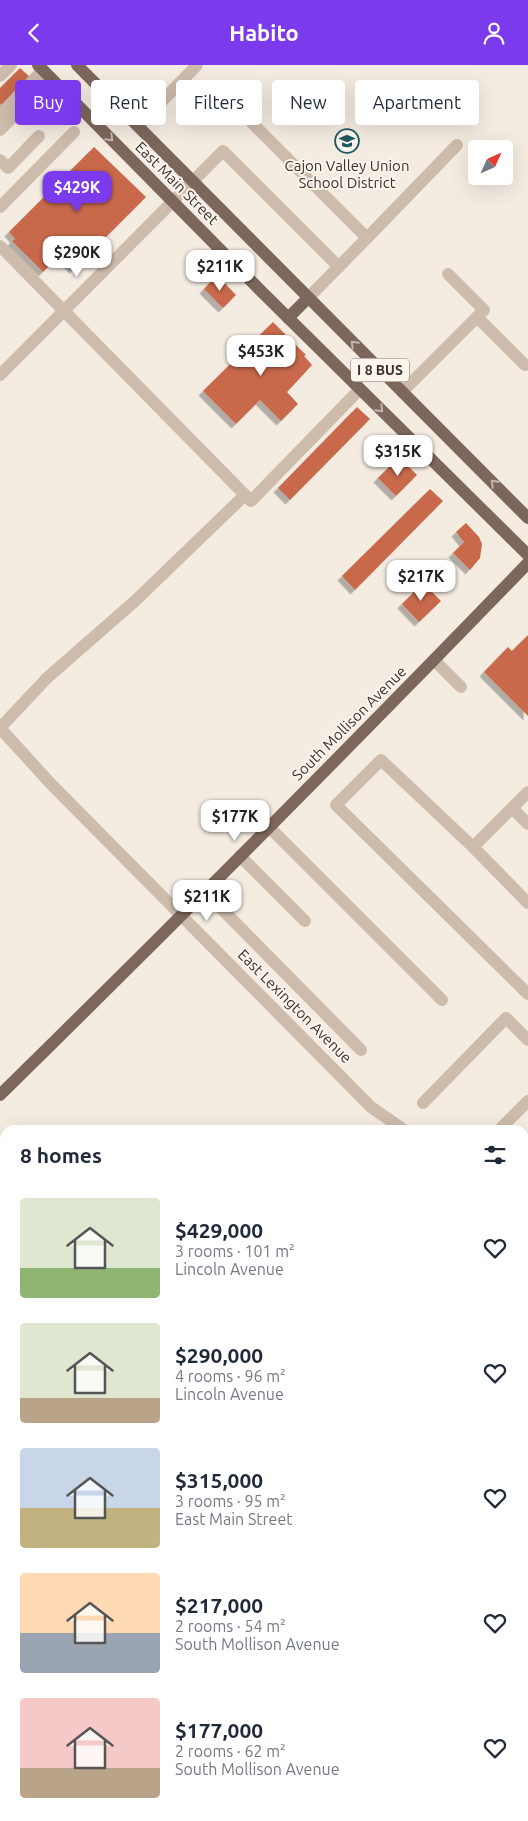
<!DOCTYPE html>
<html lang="en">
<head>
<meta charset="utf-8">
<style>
  body { margin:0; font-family:Ubuntu,sans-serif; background:#f2f2f3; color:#1f2937; height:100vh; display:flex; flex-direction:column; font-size:19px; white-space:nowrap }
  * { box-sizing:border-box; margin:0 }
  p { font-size:16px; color:#747a83 }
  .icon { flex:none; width:28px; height:28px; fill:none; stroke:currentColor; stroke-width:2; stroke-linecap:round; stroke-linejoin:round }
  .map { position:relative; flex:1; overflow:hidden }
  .panel { position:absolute; left:0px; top:1060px; width:529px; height:696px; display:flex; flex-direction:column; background:#fff; border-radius:15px 15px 0 0; box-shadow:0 5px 20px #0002 }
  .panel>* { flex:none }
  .hud { position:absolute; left:15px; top:15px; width:499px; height:45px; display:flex; gap:10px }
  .needle { width:32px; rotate:45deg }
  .fabs { position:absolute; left:468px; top:75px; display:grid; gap:10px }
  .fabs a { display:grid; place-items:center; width:45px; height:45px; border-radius:5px; background:#fff; box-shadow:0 5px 20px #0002; font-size:25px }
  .price { position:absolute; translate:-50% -42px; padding:0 11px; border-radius:10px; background:#fff; color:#222; font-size:16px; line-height:32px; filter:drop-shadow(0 1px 2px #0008) }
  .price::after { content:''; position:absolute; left:50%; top:30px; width:15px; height:11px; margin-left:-8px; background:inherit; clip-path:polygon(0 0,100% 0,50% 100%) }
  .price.active { background:#7c3aed; color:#fff }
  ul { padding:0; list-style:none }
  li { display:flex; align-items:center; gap:15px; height:125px; padding:0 20px }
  li span { display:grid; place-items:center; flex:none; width:140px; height:100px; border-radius:5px; color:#555 }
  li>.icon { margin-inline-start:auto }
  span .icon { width:60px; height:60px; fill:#fffc; stroke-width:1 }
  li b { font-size:21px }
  h2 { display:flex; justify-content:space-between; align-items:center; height:60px; padding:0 20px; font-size:21px }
  .chip { padding:0 18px; border-radius:5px; background:#fff; box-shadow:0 5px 20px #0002; font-size:18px; line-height:45px }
  .chip.active { background:#7c3aed; color:#fff }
  header { display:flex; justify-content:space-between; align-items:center; height:65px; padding:0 20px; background:#7c3aed; color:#fff; font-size:22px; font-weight:700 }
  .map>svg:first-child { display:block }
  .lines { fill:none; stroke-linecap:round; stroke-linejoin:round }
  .stream { stroke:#7fb0b2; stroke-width:4 }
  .building { fill:#c8694b; filter:url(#shadow) }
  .minor { stroke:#cdbbac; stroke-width:12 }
  .major { stroke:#7d675c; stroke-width:12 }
  .oneway { stroke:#c2b5ac }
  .labels { text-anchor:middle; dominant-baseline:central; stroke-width:4; stroke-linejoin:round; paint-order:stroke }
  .shield { fill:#fbf5ee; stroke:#756b66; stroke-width:1 }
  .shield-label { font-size:14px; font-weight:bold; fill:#3b302b }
  .poi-label { font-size:15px; fill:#3b302b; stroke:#fbf5ee }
  .street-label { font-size:15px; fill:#3b302b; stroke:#fbf5ee }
</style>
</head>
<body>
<header><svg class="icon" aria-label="back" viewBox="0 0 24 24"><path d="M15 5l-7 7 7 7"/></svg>Habito<svg class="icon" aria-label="person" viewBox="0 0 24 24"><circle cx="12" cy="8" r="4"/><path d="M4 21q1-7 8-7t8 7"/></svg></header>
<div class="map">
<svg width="528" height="1756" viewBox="0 0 528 1756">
  <defs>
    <filter id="shadow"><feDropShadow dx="-4.5" dy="4.5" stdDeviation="0" flood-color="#0004"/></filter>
  </defs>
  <rect width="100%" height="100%" fill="#f4ebe1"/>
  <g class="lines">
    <g class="stream">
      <path d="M 0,1099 L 5,1105"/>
      <path d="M 0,1274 L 5,1265"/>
      <path d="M 0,1495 L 5,1520"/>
      <path d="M 40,1751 L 41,1756"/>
    </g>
  </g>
  <g class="building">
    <path d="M 20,3 L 31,13 L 3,41 L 0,38 L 0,23 Z"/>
    <path d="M 94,82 L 146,132 L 74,204 L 60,190 L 43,207 L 12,176 L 15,174 L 9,167 Z"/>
    <path d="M 217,210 L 236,230 L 223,243 L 204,224 Z"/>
    <path d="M 273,257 L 306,290 L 304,291 L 312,300 L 287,327 L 298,339 L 281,356 L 260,335 L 236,359 L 203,326 Z"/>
    <path d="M 357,342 L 370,354 L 290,435 L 278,423 Z"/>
    <path d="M 399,392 L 417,410 L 396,431 L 378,413 Z"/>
    <path d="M 430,424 L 443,436 L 355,525 L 342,511 Z"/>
    <path d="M 466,458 L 479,472 L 482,479 L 480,493 L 470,505 L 453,488 L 464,477 L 456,467 Z"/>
    <path d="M 423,518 L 441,536 L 419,557 L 402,539 Z"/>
    <path d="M 528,570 L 528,651 L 484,607 L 508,582 L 512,586 Z"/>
  </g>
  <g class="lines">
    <g class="minor">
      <path d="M 0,11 L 11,0"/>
      <path d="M 0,50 L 43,5"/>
      <path d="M 252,58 L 367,173 L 308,233"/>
      <path d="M 138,61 L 197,0"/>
      <path d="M 0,65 L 51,13"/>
      <path d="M 0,95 L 8,103 L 39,71"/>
      <path d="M 0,142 L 74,67"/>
      <path d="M 367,173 L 457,80"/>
      <path d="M 0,181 L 251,436 L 360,324"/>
      <path d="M 477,252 L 525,300"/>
      <path d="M 0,310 L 223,86 L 339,202"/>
      <path d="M 402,327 L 484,245 L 448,209"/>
      <path d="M 434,595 L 461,622"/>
      <path d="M 0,663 L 51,719 L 371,1042 L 404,1065"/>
      <path d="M 0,663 L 47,613 L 135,536 L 245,430"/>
      <path d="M 512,743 L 528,759"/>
      <path d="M 269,762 L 442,935"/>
      <path d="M 473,782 L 528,727"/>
      <path d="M 240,791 L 305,856"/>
      <path d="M 205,827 L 361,985"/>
      <path d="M 528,838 L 473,782 L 381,695 L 336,740 L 528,929"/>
      <path d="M 423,1038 L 506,953 L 528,975"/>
      <path d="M 499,1065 L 528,1036"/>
      <path d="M 524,1138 L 528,1142"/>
      <path d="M 524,1224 L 528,1219"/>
      <path d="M 524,1608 L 528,1612"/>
      <path d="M 524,1708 L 528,1712"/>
      <path d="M 0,1748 L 5,1743"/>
      <path d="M 221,1751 L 226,1756"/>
      <path d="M 444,1751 L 449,1756"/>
      <path d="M 116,1756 L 119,1751"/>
      <path d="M 473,1756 L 478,1751"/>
    </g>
    <g class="major">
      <path d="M 38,0 L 262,227 L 528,490"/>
      <path d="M 77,0 L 528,453"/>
      <path d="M 288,253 L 308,233"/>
      <path d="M 0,1030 C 178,855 354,678 528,498"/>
    </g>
  </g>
  <defs><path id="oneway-chevron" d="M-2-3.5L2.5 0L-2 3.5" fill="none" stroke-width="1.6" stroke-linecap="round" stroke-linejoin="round" transform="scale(1.25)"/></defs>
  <g class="oneway">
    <use href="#oneway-chevron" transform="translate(110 73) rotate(45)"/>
    <use href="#oneway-chevron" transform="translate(354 279) rotate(-135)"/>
    <use href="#oneway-chevron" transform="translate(380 344) rotate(45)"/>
    <use href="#oneway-chevron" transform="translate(494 418) rotate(-135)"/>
  </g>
  <defs>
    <g id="school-ring" transform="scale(1.25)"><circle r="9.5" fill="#fbf5ee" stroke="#1f5a5e" stroke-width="1.5"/><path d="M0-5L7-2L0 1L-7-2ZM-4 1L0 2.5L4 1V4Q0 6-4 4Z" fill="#1f5a5e"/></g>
  </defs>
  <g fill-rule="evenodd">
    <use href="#school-ring" x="347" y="76"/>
  </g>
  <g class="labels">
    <rect class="shield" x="351" y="293.5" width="58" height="23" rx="4"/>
    <g class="shield-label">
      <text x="380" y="305">I 8 BUS</text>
    </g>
    <g class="poi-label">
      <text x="347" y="100">Cajon Valley Union<tspan x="347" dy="17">School District</tspan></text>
    </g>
    <g class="street-label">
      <text transform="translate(177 118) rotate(45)">East Main Street</text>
      <text transform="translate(349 658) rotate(-45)">South Mollison Avenue</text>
      <text transform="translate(295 941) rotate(45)">East Lexington Avenue</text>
    </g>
  </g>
</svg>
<div class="fabs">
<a><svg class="needle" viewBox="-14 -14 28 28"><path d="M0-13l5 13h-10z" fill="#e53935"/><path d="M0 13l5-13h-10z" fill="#747a83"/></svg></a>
</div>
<b class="price active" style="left:77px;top:148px">$429K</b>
<b class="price" style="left:77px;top:213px">$290K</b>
<b class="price" style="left:220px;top:227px">$211K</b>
<b class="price" style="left:261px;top:312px">$453K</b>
<b class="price" style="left:398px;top:412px">$315K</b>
<b class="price" style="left:421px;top:537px">$217K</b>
<b class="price" style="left:235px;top:777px">$177K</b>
<b class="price" style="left:207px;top:857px">$211K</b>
<div class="hud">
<a class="chip active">Buy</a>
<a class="chip">Rent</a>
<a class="chip">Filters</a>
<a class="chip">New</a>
<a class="chip">Apartment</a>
</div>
<section class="panel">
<h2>8 homes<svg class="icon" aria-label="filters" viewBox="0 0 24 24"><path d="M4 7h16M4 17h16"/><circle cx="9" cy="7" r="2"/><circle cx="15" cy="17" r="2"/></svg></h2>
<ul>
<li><span style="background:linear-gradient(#dfe7d0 70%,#8fb573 0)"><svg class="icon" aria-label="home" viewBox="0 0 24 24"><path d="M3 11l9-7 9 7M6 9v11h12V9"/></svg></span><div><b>$429,000</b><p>3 rooms · 101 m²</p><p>Lincoln Avenue</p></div><svg class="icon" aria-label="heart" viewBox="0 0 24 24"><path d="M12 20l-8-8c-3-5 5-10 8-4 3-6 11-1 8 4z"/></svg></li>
<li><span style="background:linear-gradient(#dfe7d0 75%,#b9a48a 0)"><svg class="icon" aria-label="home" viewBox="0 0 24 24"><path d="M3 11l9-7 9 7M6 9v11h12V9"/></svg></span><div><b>$290,000</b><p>4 rooms · 96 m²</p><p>Lincoln Avenue</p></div><svg class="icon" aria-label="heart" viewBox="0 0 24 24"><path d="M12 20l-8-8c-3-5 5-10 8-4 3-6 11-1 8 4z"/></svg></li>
<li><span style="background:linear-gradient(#c9d6e8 60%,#c2b280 0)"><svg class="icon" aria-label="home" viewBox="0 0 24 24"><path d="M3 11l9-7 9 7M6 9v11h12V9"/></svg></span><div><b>$315,000</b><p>3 rooms · 95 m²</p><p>East Main Street</p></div><svg class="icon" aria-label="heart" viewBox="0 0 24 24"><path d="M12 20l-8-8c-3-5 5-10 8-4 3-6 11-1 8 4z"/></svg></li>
<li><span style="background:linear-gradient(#ffd9b3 60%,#9aa5b1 0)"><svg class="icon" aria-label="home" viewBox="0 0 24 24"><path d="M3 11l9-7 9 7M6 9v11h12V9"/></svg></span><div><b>$217,000</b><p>2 rooms · 54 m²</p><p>South Mollison Avenue</p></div><svg class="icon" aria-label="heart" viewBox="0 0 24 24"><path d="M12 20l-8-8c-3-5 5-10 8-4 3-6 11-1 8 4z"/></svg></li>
<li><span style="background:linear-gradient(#f6c9c9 70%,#b9a48a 0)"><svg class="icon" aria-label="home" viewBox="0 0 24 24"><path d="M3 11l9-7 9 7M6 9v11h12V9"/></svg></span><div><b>$177,000</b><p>2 rooms · 62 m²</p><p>South Mollison Avenue</p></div><svg class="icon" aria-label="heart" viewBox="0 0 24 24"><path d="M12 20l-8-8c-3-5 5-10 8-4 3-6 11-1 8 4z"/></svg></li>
</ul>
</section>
</div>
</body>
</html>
